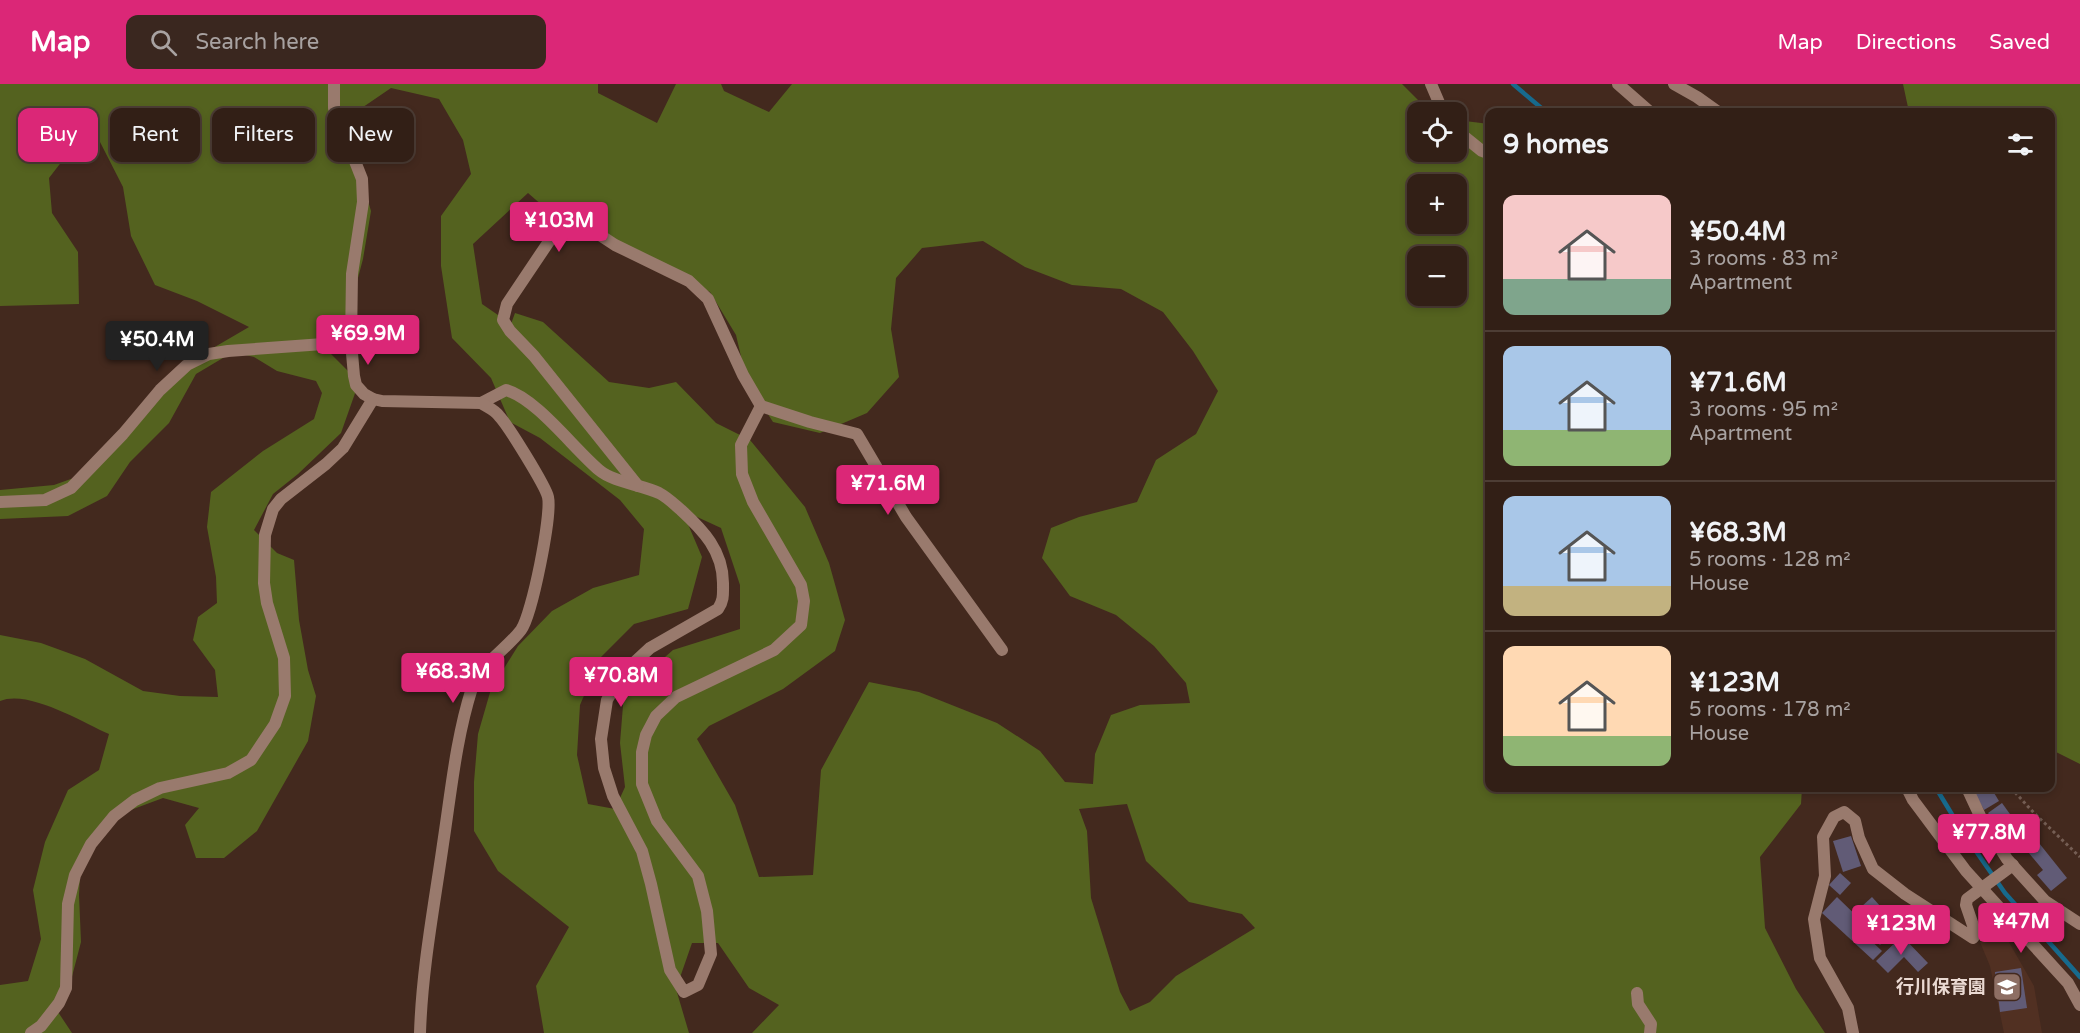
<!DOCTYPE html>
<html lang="en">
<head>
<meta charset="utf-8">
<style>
  body { margin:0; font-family:"Varela Round","Noto Sans JP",sans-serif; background:#3a271f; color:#f1f3f6; height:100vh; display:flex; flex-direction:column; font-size:22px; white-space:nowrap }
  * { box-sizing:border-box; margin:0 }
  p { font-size:20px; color:#a8a2a1 }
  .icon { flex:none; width:33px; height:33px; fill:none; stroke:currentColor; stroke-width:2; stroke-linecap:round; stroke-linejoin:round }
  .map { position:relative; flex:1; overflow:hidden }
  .details { position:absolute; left:1485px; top:24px; width:570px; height:684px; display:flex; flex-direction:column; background:#321f16; border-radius:12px; box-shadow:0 3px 9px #0003,0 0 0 2px #4d3d35 }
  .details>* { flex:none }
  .banner { position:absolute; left:18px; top:24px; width:570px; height:54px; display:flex; gap:12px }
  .controls { position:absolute; left:1407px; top:18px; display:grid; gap:12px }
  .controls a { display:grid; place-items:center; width:60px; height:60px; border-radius:12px; background:#321f16; box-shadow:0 3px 9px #0003,0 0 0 2px #4d3d35; font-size:30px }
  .price { position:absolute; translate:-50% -51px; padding:0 14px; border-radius:6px; background:#db2777; color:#fff; font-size:20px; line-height:39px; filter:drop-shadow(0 2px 3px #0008) }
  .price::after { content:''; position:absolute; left:50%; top:36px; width:18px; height:14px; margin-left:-9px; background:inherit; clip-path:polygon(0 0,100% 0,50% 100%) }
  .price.current { background:#222; color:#fff }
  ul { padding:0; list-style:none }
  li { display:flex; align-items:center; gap:18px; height:150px; padding:0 18px }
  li+li { border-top:2px solid #4d3d35 }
  li span { display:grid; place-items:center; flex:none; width:168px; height:120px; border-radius:12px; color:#555 }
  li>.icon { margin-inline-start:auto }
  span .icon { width:72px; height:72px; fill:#fffc; stroke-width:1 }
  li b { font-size:26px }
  h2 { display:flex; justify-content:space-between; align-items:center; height:72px; padding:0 18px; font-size:26px }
  .tag { padding:0 21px; border-radius:12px; background:#321f16; box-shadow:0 3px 9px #0003,0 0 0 2px #4d3d35; font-size:21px; line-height:54px }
  .tag.current { background:#db2777; color:#fff }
  header { display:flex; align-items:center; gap:36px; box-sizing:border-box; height:84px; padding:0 30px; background:#db2777; color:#fff }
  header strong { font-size:28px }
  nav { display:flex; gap:33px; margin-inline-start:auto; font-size:21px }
  .search { width:420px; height:54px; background:#3a271f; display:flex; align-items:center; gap:15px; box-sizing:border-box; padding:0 21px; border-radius:12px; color:#a8a2a1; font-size:22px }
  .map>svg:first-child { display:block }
  .built { fill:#513022 }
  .forest { fill:#54621f; fill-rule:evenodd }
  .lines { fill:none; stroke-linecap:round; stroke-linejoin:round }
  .stream { stroke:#176a8d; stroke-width:4.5 }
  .building { fill:#615b76 }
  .path { stroke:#755e54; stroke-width:3; stroke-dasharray:3 3; stroke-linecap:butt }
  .minor { stroke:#997a6d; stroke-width:12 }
  .labels { text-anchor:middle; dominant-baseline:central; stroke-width:5; stroke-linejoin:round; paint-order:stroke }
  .poi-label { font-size:18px; font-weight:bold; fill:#ead9d2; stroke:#43291e; text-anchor:end }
</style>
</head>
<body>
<header>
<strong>Map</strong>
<div class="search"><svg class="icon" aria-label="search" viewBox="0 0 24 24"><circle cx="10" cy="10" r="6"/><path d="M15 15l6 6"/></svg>Search here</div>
<nav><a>Map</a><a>Directions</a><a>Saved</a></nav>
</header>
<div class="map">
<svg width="2080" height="949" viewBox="0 0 2080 949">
  <rect width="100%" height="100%" fill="#43291e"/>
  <path class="built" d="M 1998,839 L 2034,902 L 2042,949 L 2004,949 L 1990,882 L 1980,858 Z"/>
  <g class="forest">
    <path d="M 0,0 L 598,0 L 598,9 L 657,39 L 676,0 L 721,0 L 724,7 L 769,28 L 792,0 L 1402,0 L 1430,28 L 1418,28 L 1418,68 L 1456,68 L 1457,36 L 1489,40 L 1490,704 L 1802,704 L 1801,720 L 1760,773 L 1765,844 L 1796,905 L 1825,949 L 752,949 L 779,921 L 749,904 L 718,859 L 692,859 L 676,905 L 689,949 L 544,949 L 536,902 L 569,843 L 498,787 L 474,747 L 474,698 L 478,650 L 491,605 L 518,562 L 552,527 L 593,504 L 639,491 L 644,445 L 620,416 L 540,354 L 510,338 L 491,294 L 452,254 L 441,182 L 441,132 L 471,90 L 463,56 L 439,15 L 391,4 L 350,32 L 357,79 L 371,127 L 363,175 L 350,224 L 331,270 L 359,298 L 341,349 L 298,390 L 273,410 L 254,446 L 277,469 L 294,476 L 299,536 L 308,586 L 316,612 L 308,657 L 257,747 L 224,774 L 196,774 L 185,741 L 199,724 L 163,714 L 128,727 L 102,741 L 81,774 L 79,811 L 81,858 L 69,904 L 54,922 L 72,949 L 0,949 L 0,901 L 28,897 L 41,855 L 33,806 L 45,758 L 68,706 L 99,686 L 109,650 C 82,638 28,605 0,617 L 0,551 L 41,559 L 85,575 L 143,607 L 180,612 L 218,613 L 215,586 L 193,556 L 198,533 L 217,519 L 216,493 L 207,443 L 211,408 L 263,367 L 314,335 L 322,309 L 316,297 L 277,287 L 254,273 L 233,268 L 196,290 L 169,339 L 130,378 L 107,412 L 68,432 L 0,435 L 0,406 L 54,401 L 96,386 L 189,278 L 249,243 L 197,217 L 155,201 L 131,152 L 123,103 L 100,58 L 66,72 L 49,94 L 52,129 L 78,168 L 79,220 L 0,222 ZM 1418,100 L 1456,100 L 1456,140 L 1418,140 ZM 528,109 L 559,136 L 594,147 L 710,208 L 736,251 L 747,298 L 773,338 L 820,349 L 867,329 L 899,293 L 891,245 L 896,194 L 922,164 L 983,157 L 1025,183 L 1072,201 L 1121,205 L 1163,228 L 1193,267 L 1218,307 L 1196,350 L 1156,376 L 1137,418 L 1079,433 L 1051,444 L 1042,474 L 1070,512 L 1116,531 L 1154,562 L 1186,599 L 1190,619 L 1140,621 L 1111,631 L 1095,670 L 1093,700 L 1065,698 L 1040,667 L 997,639 L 919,608 L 869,598 L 821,686 L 813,791 L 759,793 L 735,721 L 697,655 L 709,642 L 783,605 L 835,567 L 845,536 L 829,479 L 805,423 L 750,356 L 716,339 L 676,298 L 649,304 L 609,298 L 543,238 L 515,229 L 511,240 L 482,220 L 473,160 ZM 1418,172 L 1456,172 L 1456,212 L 1418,212 ZM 682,426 L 721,444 L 740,501 L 740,545 L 673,566 L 624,609 L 620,659 L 625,703 L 615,725 L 588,720 L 577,671 L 580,621 L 600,574 L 634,540 L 688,525 L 702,473 ZM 1127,720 L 1146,777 L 1189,818 L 1242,830 L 1255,844 L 1176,892 L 1150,918 L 1130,927 L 1120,908 L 1091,814 L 1087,747 L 1079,725 Z"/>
    <path d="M 1903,0 L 2080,0 L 2080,680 L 2050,665 L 2050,28 L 1909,28 Z"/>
  </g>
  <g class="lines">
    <g class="stream">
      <path d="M 1513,0 L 1546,28"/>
      <path d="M 1936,704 L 1962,747 L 2005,809 L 2080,893"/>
    </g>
  </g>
  <g class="building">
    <path d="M 1972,704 L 1991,704 L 1999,717 L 1984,726 Z"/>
    <path d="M 2002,719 L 2015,737 L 2001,747 L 1988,729 Z"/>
    <path d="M 2017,738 L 2032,758 L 2019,767 L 2004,747 Z"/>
    <path d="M 1851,752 L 1861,782 L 1843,788 L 1833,757 Z"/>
    <path d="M 2039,759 L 2067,794 L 2051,807 L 2037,791 L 2043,786 L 2028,768 Z"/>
    <path d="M 1840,789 L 1851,799 L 1840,811 L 1829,801 Z"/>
    <path d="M 1837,813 L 1870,845 L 1865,851 L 1882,867 L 1873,876 L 1822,829 Z"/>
    <path d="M 1872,813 L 1881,823 L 1870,834 L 1860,824 Z"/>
    <path d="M 1885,837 L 1894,846 L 1880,861 L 1871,852 Z"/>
    <path d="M 1902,852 L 1928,879 L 1918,888 L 1904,873 L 1888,889 L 1876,877 Z"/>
    <path d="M 2021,884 L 2027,924 L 2000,928 L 1995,888 Z"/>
  </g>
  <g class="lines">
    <path class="path" d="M 2011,704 L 2034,729 L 2080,773"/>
    <g class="minor">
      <path d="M 334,0 L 334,24 L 362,95 L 363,118 L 352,190 L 351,258 L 354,292 L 356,301 L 364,310 L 373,315 L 382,317 L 481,319 L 506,306 C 537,315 573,364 599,386 C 613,398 642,401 659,409 C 667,413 674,420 681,426 C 703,446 723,467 723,499 C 723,510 724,516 718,525 L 650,564 L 623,589 L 607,616 L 601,655 L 604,684 L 613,712 L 642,767 L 651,800 L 670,886 L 684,908 L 698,901 L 711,870 L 707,827 L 698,792 L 657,737 L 642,700 L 642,668 L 646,651 L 656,632 L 676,613 L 774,566 L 801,541 L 804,517 L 801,501 L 753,418 L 742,390 L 741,361 L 761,322"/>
      <path d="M 1431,0 L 1443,28"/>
      <path d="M 1618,0 L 1650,28"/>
      <path d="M 1674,0 L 1697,13 L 1718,28"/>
      <path d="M 1456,46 L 1482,67 L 1490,70"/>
      <path d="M 638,402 L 534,272 L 510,247 L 503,236 L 507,220 L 562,138 L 577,136 L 615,161 L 689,197 L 708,215 L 743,291 L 761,322 L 810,338 L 857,350 L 906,433 L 1002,566"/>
      <path d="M 0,418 L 45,416 L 71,404 L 123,350 L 160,306 L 187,281 L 209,270 L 228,267 L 351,258"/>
      <path d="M 1907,704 L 1913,716 L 1966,787 L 2068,899 L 2080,921"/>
      <path d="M 1967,704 L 1981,734 L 2007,775 L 2045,817 L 2080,840"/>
      <path d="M 1637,909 L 1638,920 L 1651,940 L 1650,949"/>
      <path d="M 31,949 L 41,942 L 59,919 L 66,904 L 68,820 L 75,791 L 91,760 L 114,732 L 135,716 L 160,704 L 228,689 L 251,676 L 275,640 L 285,612 L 284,574 L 267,519 L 264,499 L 265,451 L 273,425 L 281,415 L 326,380 L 343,364 L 373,315"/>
      <path d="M 420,949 C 422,885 434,823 443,760 C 451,708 456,654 472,604 C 481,579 506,566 521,546 C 532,531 552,431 548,413 C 546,403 508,341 499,332 C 495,326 487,323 481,319"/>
      <path d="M 1853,949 L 1848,924 L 1820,874 L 1814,835 L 1825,792 L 1823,753 L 1834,733 L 1844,728 L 1855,737 L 1859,754 L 1873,785 L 1905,810 L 1973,854 L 1976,850 L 1966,821 L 1967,815 L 2013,781"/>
    </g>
  </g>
  <defs>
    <g id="school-square" transform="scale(1.5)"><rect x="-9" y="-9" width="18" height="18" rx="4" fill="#8d6e63" stroke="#43291e"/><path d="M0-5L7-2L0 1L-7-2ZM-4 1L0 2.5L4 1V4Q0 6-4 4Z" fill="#fff"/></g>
  </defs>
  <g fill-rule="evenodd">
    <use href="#school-square" x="2007" y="903"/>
  </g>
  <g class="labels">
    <g class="poi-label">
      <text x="1986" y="903">行川保育園</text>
    </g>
  </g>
</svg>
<div class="controls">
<a><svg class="icon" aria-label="locate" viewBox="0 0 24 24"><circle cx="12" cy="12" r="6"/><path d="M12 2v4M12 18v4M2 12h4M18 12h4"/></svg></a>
<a>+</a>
<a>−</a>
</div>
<b class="price" style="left:559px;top:169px">¥103M</b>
<b class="price" style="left:368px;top:282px">¥69.9M</b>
<b class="price current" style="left:157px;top:288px">¥50.4M</b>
<b class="price" style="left:888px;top:432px">¥71.6M</b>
<b class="price" style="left:453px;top:620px">¥68.3M</b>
<b class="price" style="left:621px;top:624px">¥70.8M</b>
<b class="price" style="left:1989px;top:781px">¥77.8M</b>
<b class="price" style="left:2021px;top:870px">¥47M</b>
<b class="price" style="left:1901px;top:872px">¥123M</b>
<div class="banner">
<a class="tag current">Buy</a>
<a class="tag">Rent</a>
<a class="tag">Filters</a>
<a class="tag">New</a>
</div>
<section class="details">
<h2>9 homes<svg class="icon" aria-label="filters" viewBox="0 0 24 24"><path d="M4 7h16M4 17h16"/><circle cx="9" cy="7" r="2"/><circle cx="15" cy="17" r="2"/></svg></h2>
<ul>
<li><span style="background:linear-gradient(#f6c9c9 70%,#7fa58c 0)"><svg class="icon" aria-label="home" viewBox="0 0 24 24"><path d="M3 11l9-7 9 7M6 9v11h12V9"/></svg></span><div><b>¥50.4M</b><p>3 rooms · 83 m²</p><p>Apartment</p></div></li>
<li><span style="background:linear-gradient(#a9c7e8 70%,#8fb573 0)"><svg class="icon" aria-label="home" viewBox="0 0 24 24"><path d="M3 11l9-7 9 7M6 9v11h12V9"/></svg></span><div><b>¥71.6M</b><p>3 rooms · 95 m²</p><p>Apartment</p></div></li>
<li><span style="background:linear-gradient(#a9c7e8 75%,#c2b280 0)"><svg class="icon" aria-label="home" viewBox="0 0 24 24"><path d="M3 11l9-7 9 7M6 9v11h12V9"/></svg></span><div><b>¥68.3M</b><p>5 rooms · 128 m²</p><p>House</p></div></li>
<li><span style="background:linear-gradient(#ffd9b3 75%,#8fb573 0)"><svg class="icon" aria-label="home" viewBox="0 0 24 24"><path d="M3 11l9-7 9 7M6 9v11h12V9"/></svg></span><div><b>¥123M</b><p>5 rooms · 178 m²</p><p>House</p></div></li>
</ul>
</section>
</div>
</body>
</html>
